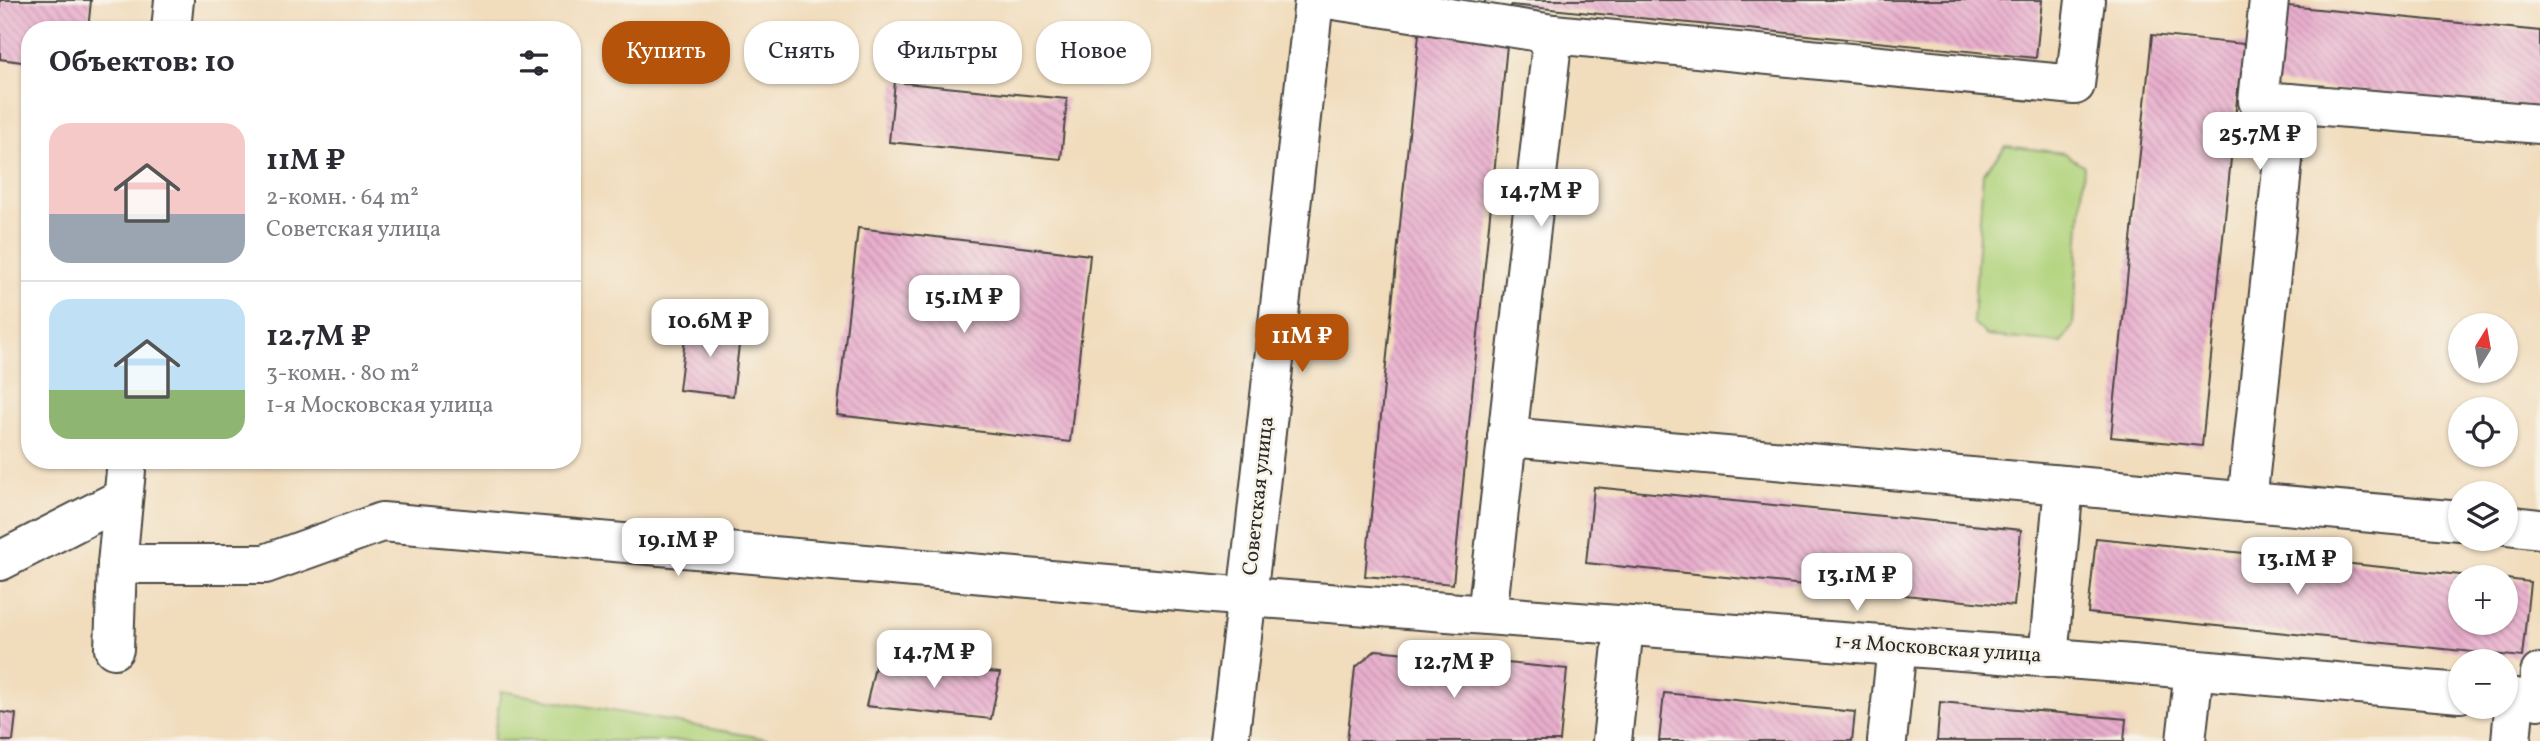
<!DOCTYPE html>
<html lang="ru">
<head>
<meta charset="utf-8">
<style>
  body { margin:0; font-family:Vollkorn,serif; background:#f7f7f7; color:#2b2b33; height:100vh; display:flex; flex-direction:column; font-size:26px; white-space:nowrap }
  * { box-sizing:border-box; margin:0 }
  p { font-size:23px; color:#7c7c81 }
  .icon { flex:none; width:38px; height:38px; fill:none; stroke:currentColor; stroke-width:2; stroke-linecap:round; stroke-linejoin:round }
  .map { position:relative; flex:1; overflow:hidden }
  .side { position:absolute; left:21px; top:21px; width:560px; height:448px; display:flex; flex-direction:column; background:#fff; border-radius:28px; box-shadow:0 2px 5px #0004 }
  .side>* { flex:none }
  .top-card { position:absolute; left:602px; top:21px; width:665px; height:63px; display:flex; gap:14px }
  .needle { width:46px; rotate:11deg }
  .buttons { position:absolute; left:2448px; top:313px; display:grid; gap:14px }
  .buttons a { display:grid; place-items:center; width:70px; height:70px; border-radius:50%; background:#fff; box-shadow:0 2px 5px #0004; font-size:35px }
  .price { position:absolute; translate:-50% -60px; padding:0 16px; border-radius:14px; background:#fff; color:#222; font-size:23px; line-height:46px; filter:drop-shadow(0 2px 4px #0008) }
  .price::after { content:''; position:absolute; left:50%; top:42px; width:21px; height:16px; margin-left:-10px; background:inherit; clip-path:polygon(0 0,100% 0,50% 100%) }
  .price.current { background:#b45309; color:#fff }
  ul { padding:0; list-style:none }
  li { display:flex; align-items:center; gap:21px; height:175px; padding:0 28px }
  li+li { border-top:2px solid #e1e1e2 }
  li span { display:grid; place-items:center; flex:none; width:196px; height:140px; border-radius:21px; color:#555 }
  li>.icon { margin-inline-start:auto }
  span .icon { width:84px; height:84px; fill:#fffc; stroke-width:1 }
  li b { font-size:30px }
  h2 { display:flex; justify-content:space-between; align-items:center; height:84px; padding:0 28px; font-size:30px }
  .pill { padding:0 24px; border-radius:28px; background:#fff; box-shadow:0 2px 5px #0004; font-size:24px; line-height:63px }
  .pill.current { background:#b45309; color:#fff }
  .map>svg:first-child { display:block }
  .pitch { fill:#b0d37b; stroke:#6e7f53; stroke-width:2 }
  .building { fill:url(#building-back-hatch) }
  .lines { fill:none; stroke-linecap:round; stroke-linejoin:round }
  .minor-casing { stroke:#494641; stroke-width:42 }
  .minor { stroke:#fff; stroke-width:38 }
  .labels { text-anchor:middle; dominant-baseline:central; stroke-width:5; stroke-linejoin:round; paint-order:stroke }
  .street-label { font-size:21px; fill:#2b2b2b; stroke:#f7f3e8 }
</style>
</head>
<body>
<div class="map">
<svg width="2540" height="741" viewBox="0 0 2540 741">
  <defs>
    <pattern id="building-back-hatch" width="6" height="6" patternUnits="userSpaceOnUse" patternTransform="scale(1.75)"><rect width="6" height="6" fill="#e9aecd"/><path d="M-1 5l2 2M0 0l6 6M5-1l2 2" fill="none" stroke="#bd8ea7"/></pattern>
  </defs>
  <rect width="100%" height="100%" fill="#f7f3e8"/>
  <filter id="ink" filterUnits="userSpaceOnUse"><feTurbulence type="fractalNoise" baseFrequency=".0143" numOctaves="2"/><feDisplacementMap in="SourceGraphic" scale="14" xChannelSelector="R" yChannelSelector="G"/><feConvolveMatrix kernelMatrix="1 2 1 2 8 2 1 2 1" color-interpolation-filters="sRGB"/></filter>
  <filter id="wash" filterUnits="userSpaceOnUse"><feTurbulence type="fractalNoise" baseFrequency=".00686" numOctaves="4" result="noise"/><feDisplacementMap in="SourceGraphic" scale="28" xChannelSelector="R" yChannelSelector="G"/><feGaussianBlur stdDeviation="1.57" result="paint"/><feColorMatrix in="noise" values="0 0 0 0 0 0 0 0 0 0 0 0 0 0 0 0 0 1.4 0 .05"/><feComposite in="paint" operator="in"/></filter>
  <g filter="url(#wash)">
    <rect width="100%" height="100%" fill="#f1dcbb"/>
    <g class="pitch">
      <path d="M 2006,146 L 2064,153 L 2084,166 L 2073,326 L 2061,343 L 1987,336 L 1973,322 L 1983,173 Z"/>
      <path d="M 501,691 L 779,741 L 493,741 Z"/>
    </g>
    <g id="blocks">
      <g class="building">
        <path d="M 0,0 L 91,0 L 88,30 L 30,30 L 30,63 L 0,59 Z"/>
        <path d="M 1485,0 L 2042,0 L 2036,58 L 1511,5 L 1453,584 L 1365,576 L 1420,24 L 1482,30 Z"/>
        <path d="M 2278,5 L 2540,31 L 2540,109 L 2239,79 L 2202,446 L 2111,437 L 2152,35 L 2274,47 Z"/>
        <path d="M 895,82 L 1067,99 L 1061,159 L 889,142 Z"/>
        <path d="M 858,228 L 1090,255 L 1070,442 L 837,415 Z"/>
        <path d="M 687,322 L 741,328 L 733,396 L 679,390 Z"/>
        <path d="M 1594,487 L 2021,530 L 2014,606 L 1586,563 Z"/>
        <path d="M 2096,538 L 2470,576 L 2470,578 L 2460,578 L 2460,623 L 2506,623 L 2506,579 L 2530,582 L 2522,657 L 2088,613 Z"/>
        <path d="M 1376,650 L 1567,669 L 1560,741 L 1347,741 L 1355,668 Z"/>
        <path d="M 876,662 L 1000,673 L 991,719 L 866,706 Z"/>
        <path d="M 1664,693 L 1855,712 L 1852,741 L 1659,741 Z"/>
        <path d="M 1940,702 L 2126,719 L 2124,741 L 1937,741 Z"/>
        <path d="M 0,712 L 16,714 L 13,741 L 0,741 Z"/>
      </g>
    </g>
  </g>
  <g filter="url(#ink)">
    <use href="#blocks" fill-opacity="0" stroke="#494641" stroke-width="2"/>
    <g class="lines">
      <g class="minor-casing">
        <g id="minor">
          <path d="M 1334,0 L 1553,34"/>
          <path d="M 2269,0 L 2258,101 L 2289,103"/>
          <path d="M 171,30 L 174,0"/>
          <path d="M 1507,437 L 2064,485 L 2048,658"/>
          <path d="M 2064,485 L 2460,521"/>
          <path d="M 2247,502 L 2289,103 L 2540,124"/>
          <path d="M 2506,525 L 2540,529"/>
          <path d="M 0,561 L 123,498"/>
          <path d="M 117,564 L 265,564 L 382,522 L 1248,597 L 2132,664 L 2460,693"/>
          <path d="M 1487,615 L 1553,34 L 2075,85 L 2085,0"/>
          <path d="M 114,649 L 117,564 L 127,460"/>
          <path d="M 2538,700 L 2540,673"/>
          <path d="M 1229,741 L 1255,531 L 1314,0"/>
          <path d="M 1612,741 L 1624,626"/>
          <path d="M 1887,741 L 1897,646"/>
          <path d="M 2186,741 L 2194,670"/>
          <path d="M 2511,741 L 2515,698"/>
        </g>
      </g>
      <use href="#minor" class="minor"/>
    </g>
  </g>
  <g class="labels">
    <g class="street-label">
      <text transform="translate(1259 496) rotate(-84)">Советская улица</text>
      <text transform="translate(1938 649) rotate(4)">1-я Московская улица</text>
    </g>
  </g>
</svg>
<div class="buttons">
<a><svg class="needle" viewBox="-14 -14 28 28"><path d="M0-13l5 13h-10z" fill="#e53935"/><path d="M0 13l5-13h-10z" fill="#7c7c81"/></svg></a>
<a><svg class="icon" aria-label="locate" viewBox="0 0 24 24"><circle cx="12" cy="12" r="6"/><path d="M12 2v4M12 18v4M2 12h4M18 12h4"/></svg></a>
<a><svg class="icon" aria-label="layers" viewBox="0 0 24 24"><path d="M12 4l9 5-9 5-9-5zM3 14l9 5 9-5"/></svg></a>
<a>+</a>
<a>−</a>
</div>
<b class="price" style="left:2260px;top:172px">25.7M ₽</b>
<b class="price" style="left:1541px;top:229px">14.7M ₽</b>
<b class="price" style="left:964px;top:335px">15.1M ₽</b>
<b class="price" style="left:710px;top:359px">10.6M ₽</b>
<b class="price current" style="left:1302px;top:374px">11M ₽</b>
<b class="price" style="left:678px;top:578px">19.1M ₽</b>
<b class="price" style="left:2297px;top:597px">13.1M ₽</b>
<b class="price" style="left:1857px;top:613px">13.1M ₽</b>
<b class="price" style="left:934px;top:690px">14.7M ₽</b>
<b class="price" style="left:1454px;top:700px">12.7M ₽</b>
<div class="top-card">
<a class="pill current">Купить</a>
<a class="pill">Снять</a>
<a class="pill">Фильтры</a>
<a class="pill">Новое</a>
</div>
<section class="side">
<h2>Объектов: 10<svg class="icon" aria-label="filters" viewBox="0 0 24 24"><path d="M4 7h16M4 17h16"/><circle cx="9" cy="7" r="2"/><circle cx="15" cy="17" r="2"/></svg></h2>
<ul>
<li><span style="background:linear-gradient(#f6c9c9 65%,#9aa5b1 0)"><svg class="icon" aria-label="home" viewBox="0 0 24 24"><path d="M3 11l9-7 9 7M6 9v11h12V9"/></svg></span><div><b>11M ₽</b><p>2-комн. · 64 m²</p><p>Советская улица</p></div></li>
<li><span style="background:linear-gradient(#bfe0f5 65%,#8fb573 0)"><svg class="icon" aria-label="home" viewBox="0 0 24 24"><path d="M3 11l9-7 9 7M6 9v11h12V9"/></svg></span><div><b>12.7M ₽</b><p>3-комн. · 80 m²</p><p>1-я Московская улица</p></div></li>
</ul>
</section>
</div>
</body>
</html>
